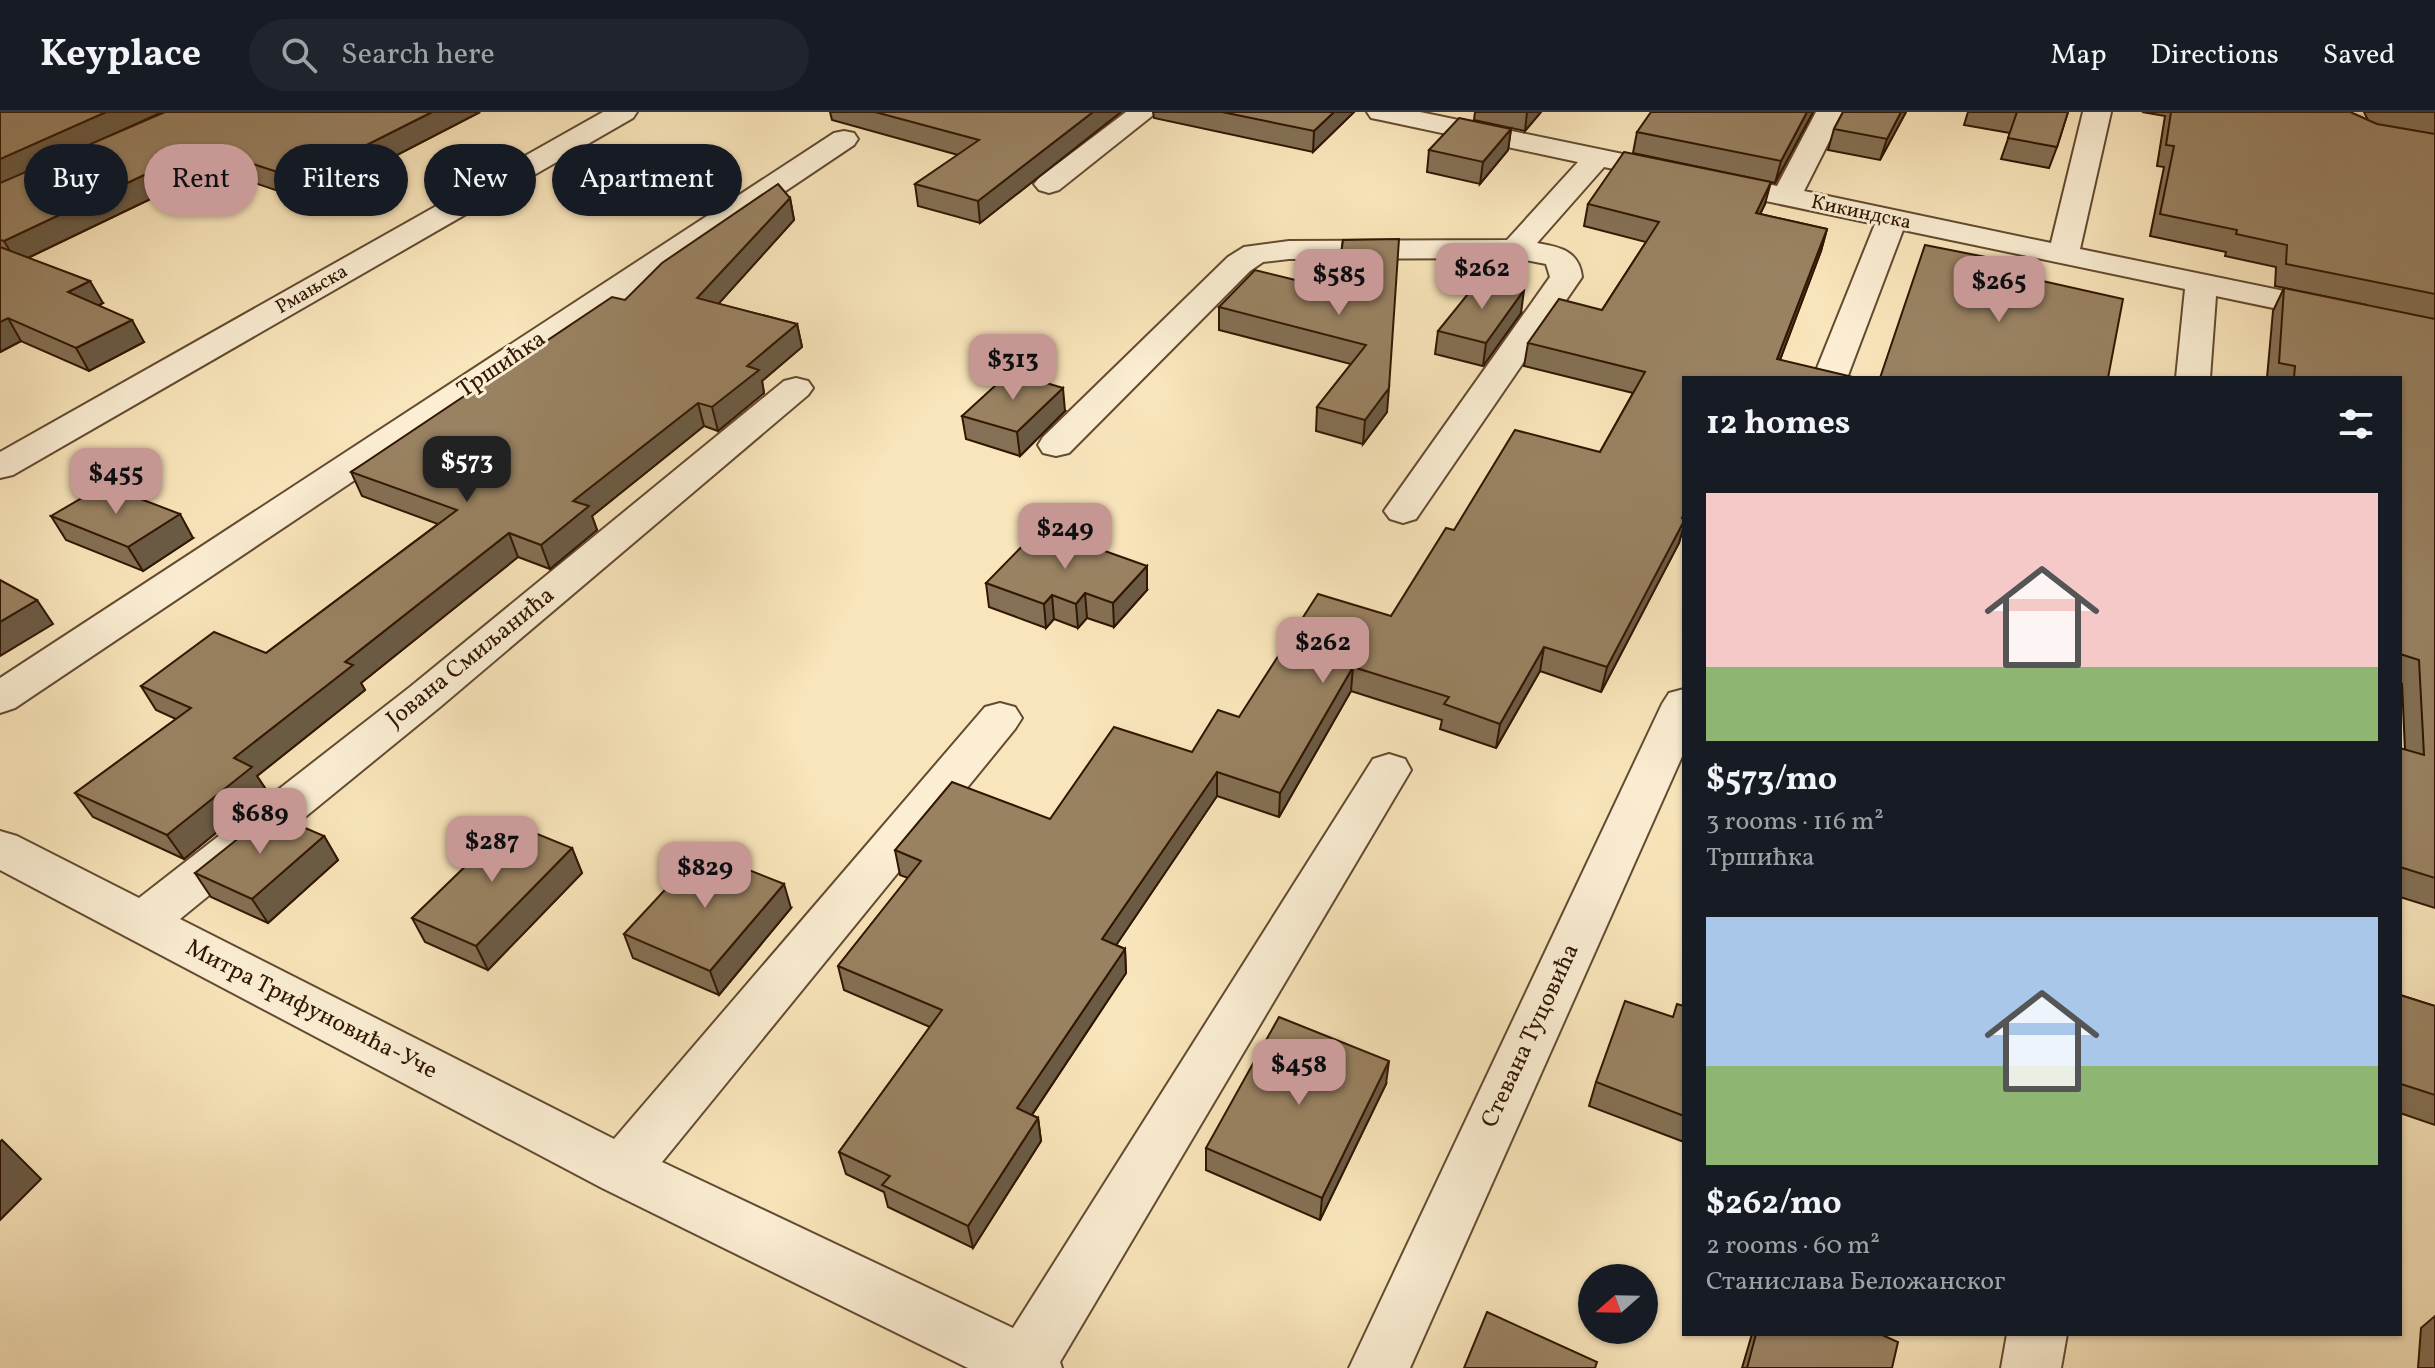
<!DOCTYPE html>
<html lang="en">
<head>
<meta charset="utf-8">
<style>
  body { margin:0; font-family:Vollkorn,serif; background:#20242c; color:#f1f3f6; height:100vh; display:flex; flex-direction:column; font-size:30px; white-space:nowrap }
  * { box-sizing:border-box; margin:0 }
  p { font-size:26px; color:#9ea1a6 }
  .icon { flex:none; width:44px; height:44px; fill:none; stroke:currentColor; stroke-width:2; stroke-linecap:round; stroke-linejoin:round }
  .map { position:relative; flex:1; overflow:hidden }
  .side { position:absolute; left:1682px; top:264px; width:720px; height:960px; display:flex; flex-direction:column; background:#171b24; border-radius:0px; box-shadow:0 2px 6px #0004 }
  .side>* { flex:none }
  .banner { position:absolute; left:24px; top:32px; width:760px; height:72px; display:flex; gap:16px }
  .needle { width:52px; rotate:250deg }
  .controls { position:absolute; left:1578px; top:1152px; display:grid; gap:16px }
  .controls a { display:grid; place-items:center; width:80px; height:80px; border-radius:50%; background:#171b24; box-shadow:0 2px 6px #0004; font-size:40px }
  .price { position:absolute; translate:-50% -68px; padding:0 18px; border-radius:16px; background:#c59692; color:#111; font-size:26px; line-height:52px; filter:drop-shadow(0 2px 4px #0008) }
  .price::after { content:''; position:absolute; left:50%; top:48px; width:24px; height:18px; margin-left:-12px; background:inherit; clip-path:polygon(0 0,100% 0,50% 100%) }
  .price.active { background:#222; color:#fff }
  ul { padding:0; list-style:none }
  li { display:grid; align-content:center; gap:16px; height:424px; padding:0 24px }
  li span { display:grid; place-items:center; height:248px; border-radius:0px; color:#555 }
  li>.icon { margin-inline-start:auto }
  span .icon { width:144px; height:144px; fill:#fffc; stroke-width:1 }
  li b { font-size:34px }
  h2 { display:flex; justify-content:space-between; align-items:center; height:96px; padding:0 24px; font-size:34px }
  .chip { padding:0 28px; border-radius:36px; background:#171b24; box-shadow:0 2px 6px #0004; font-size:28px; line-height:72px }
  .chip.active { background:#c59692; color:#111 }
  header { display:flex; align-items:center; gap:48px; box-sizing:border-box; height:112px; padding:0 40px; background:#171b24; border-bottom:2px solid #363941 }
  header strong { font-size:38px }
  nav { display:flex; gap:44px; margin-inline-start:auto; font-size:28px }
  .search { width:560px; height:72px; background:#20242c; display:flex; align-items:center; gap:20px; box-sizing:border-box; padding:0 28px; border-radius:44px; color:#9ea1a6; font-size:30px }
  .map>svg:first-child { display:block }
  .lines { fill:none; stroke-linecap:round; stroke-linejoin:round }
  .street-casing { stroke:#634a30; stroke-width:4 }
  .street { fill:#fbeed3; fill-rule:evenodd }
  .wall { fill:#847054; stroke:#311601; stroke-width:2 }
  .shaded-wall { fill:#6b5b45; stroke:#311601; stroke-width:2 }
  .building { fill:#998262; stroke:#311601; stroke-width:2 }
  .labels { text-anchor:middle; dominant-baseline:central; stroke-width:6; stroke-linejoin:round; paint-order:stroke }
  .far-street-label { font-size:20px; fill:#311601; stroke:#fbeed3 }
  .street-label { font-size:24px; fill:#311601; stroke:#fbeed3 }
</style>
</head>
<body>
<header>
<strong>Keyplace</strong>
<div class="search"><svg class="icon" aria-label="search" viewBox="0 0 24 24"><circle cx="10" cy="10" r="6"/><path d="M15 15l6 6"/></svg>Search here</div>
<nav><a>Map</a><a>Directions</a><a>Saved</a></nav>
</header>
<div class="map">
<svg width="2435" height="1256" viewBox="0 0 2435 1256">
  <rect width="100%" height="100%" fill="#f9e5bb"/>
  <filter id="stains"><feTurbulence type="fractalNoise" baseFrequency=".0025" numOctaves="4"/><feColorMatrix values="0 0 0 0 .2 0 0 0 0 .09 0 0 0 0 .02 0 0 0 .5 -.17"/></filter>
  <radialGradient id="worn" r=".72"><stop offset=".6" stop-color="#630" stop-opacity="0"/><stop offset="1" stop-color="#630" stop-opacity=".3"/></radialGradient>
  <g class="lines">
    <g class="street-casing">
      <g id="street">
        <path d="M 603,0 L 637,0 L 633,6 L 13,363 L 0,366 L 0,340 Z"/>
        <path d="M 1126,0 L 1157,0 L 1059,78 L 1049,81 L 1039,78 L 1034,72 L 1039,66 Z"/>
        <path d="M 1367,0 L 1420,0 L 1777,74 L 1816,0 L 1844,0 L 1804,79 L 2051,131 L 2083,0 L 2111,0 L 2080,137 L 2435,210 L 2435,230 L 2216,184 L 2210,266 L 2176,266 L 2185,177 L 1903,118 L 1847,266 L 1813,266 L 1875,112 L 1604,55 L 1537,131 C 1559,135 1579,138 1582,165 L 1416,407 L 1403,411 L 1390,407 L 1384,399 L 1550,165 L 1546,152 L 1515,146 L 1289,147 L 1263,150 L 1250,159 L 1069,341 L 1056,344 L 1043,341 L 1038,333 L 1043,325 L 1228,145 L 1244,135 L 1289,129 L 1507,128 L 1578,50 L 1381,8 L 1371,6 Z"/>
        <path d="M 844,19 L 854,21 L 858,27 L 854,33 L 15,596 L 0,601 L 0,566 L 834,21 Z"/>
        <path d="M 796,266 L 808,269 L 813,276 L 808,283 L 440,595 L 180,807 L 614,1027 L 985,595 L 1000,591 L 1015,595 L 1022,606 L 1015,617 L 662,1050 L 1013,1216 L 1373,647 L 1389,642 L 1405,647 L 1411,658 L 1060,1250 L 1062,1256 L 968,1256 L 602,1076 L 0,758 L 0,719 L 17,724 L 139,786 L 410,575 L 784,269 Z"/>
        <path d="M 1684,577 L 1684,640 L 1410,1256 L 1349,1256 L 1662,592 L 1669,581 Z"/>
        <path d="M 2007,1222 L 2067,1222 L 2061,1256 L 2001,1256 Z"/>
      </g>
    </g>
    <use href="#street" class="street"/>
  </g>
  <g class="wall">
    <path d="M 0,0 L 162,0 L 120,19 L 480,0 L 308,89 L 222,60 L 202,71 L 190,68 L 28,146 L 103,191 L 99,193 L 144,230 L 89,259 L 21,229 L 0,240 Z"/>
    <path d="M 830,0 L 1121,0 L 980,111 L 918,94 L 915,72 L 958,43 L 832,8 Z"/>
    <path d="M 1153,0 L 1354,0 L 1313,40 L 1154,6 Z"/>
    <path d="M 1475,0 L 1541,0 L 1525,19 L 1474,8 Z"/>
    <path d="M 1813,0 L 1775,71 L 1633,41 L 1637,20 Z"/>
    <path d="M 1843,0 L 1906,0 L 1880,48 L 1828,38 L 1834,17 Z"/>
    <path d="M 1968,0 L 2068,0 L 2057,35 L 2049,56 L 2001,47 L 2010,21 L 1964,13 Z"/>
    <path d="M 2142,0 L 2350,0 L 2368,8 L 2364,0 L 2435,0 L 2435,796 L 2400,785 L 2400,636 L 2405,638 L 2402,572 L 2400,571 L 2400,266 L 2267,266 L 2273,199 L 2284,176 L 2367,193 L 2275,174 L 2276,155 L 2225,144 L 2226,140 L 2150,124 L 2164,55 L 2157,54 L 2165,4 Z"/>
    <path d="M 1511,17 L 1508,38 L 1480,72 L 1427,60 L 1429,38 Z"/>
    <path d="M 790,86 L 794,108 L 718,192 L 797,212 L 802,235 L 762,269 L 764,281 L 718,319 L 704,314 L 592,404 L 597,418 L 550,457 L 518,445 L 361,571 L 365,578 L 257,664 L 267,679 L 184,747 L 93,705 L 75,681 L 176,607 L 156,598 L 141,574 L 266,541 L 438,412 L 362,384 L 351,360 Z"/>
    <path d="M 1588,92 L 1765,92 L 1760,102 L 1827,117 L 1821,139 L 1780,248 L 1684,266 L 1684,413 L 1679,431 L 1601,580 L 1540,559 L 1496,636 L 1440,617 L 1442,608 L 1351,579 L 1279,705 L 1217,684 L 1116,833 L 1125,837 L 1126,861 L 1032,1003 L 1038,1006 L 1041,1029 L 973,1136 L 888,1095 L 884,1080 L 846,1062 L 839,1040 L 930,915 L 844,878 L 838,854 L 908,766 L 900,763 L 895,738 L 1050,707 L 1192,640 L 1239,605 L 1391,504 L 1454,418 L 1600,340 L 1633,281 L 1524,254 L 1528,231 L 1602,198 L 1646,130 L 1584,114 Z"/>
    <path d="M 1343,128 L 1387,300 L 1363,332 L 1316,319 L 1317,295 L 1351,252 L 1219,218 L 1219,195 L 1336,178 Z"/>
    <path d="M 1521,201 L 1483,254 L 1435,242 L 1438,219 Z"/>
    <path d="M 1065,299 L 1020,344 L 966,327 L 962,304 Z"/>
    <path d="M 51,404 L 193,426 L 143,459 L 66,428 Z"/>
    <path d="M 986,471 L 1147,478 L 1114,515 L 1087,506 L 1078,516 L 1054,507 L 1046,516 L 989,495 Z"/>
    <path d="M 324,724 L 338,748 L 268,811 L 211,785 L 195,761 Z"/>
    <path d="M 572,736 L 582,761 L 488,858 L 425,830 L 412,806 Z"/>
    <path d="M 791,796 L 719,883 L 633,846 L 624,822 Z"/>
    <path d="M 2400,883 L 2435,894 L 2435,1013 L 2400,1001 Z"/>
    <path d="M 1684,894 L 1684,1030 L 1589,994 L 1596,970 L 1673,905 Z"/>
    <path d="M 1386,972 L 1320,1108 L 1206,1058 L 1206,1036 Z"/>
    <path d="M 2435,1204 L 2435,1256 L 2418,1256 L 2421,1216 Z"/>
    <path d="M 1752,1222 L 1880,1222 L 1892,1256 L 1742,1256 Z"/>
  </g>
  <g class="shaded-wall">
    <path d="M 106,0 L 162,0 L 0,74 L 0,47 Z"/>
    <path d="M 432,0 L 480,0 L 308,89 L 299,67 Z"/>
    <path d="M 1093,0 L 1121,0 L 980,111 L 978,89 Z"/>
    <path d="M 1334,0 L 1354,0 L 1313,40 L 1314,19 Z"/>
    <path d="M 1527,0 L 1541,0 L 1525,19 Z"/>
    <path d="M 1807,0 L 1813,0 L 1775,71 L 1781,49 Z"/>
    <path d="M 1901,0 L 1906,0 L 1880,48 L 1887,27 Z"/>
    <path d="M 1511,17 L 1508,38 L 1480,72 L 1483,50 Z"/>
    <path d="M 213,39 L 222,60 L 202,71 L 192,49 Z"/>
    <path d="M 180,46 L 190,68 L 17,151 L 4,129 Z"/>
    <path d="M 1771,70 L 1765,92 L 1750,123 L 1756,101 Z"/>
    <path d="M 790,86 L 794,108 L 703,209 L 697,186 Z"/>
    <path d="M 1827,117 L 1821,139 L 1773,266 L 1777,247 Z"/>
    <path d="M 90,169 L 103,191 L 80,203 L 68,180 Z"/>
    <path d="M 1524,178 L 1521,201 L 1483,254 L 1486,231 Z"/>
    <path d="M 8,206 L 21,229 L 0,240 L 0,210 Z"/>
    <path d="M 132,208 L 144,230 L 89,259 L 76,236 Z"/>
    <path d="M 797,212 L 802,235 L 762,269 L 764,281 L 718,319 L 712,295 L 747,254 Z"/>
    <path d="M 1063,276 L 1065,299 L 1020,344 L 1017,320 Z"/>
    <path d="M 1389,276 L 1387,300 L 1363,332 L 1365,308 Z"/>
    <path d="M 698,291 L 704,314 L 592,404 L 597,418 L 550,457 L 541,433 L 573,389 Z"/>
    <path d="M 180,402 L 193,426 L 143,459 L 128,435 Z"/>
    <path d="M 1684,402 L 1684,413 L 1679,431 L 1601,580 L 1607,555 Z"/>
    <path d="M 509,421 L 518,445 L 361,571 L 365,578 L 257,664 L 267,679 L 184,747 L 167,723 L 234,646 L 345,550 Z"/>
    <path d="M 1147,454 L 1147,478 L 1114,515 L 1113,491 Z"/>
    <path d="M 1085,481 L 1087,506 L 1078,516 L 1076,492 Z"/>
    <path d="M 1052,483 L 1054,507 L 1046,516 L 1044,492 Z"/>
    <path d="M 37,488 L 53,512 L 0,544 L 0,510 Z"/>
    <path d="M 1544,535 L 1540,559 L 1496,636 L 1500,612 Z"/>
    <path d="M 1353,555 L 1351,579 L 1279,705 L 1280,681 Z"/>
    <path d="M 1217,660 L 1217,684 L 1104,851 L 1102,827 Z"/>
    <path d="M 324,724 L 338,748 L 268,811 L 252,787 Z"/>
    <path d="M 572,736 L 582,761 L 488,858 L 476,834 Z"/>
    <path d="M 784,772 L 791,796 L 719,883 L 710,859 Z"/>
    <path d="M 1125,837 L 1126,861 L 1021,1019 L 1017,996 Z"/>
    <path d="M 1389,949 L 1386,972 L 1320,1108 L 1322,1086 Z"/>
    <path d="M 1038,1006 L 1041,1029 L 973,1136 L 968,1114 Z"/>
    <path d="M 2,1028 L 41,1067 L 0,1108 L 0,1030 Z"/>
  </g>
  <g class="building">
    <path d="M 0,0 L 106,0 L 0,47 Z"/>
    <path d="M 165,0 L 432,0 L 299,67 L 213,39 L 192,49 L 180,46 L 4,129 L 0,128 L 0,71 Z"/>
    <path d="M 875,0 L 1093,0 L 978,89 L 915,72 L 979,28 Z"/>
    <path d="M 1222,0 L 1334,0 L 1314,19 Z"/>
    <path d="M 1651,0 L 1807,0 L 1781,49 L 1637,20 Z"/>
    <path d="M 1843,0 L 1901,0 L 1887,27 L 1834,17 Z"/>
    <path d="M 2015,0 L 2068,0 L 2057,35 L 2008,26 L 2017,0 Z"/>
    <path d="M 2171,0 L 2350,0 L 2377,12 L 2435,22 L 2435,182 L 2286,152 L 2287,133 L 2236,122 L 2237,118 L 2160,102 L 2174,34 L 2166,33 Z"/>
    <path d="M 1459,6 L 1511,17 L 1483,50 L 1429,38 Z"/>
    <path d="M 1624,40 L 1771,70 L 1756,101 L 1827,117 L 1777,247 L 1857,266 L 1684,266 L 1684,402 L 1682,406 L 1684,407 L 1684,409 L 1607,555 L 1544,535 L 1500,612 L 1444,592 L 1449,585 L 1353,555 L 1280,681 L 1217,660 L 1102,827 L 1125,837 L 1017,996 L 1038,1006 L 968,1114 L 882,1073 L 890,1064 L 839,1040 L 942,898 L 838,854 L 921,749 L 895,738 L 952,670 L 1050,707 L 1114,615 L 1192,640 L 1218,598 L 1239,605 L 1318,482 L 1391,504 L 1446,416 L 1454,418 L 1515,318 L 1600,340 L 1645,260 L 1528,231 L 1559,187 L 1602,198 L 1659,110 L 1588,92 Z"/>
    <path d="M 778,72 L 790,86 L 697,186 L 797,212 L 747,254 L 759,258 L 712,295 L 698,291 L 573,389 L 589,394 L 541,433 L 509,421 L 345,550 L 353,553 L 234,646 L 252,655 L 167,723 L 75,681 L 191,596 L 141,574 L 214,520 L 266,541 L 457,398 L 351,360 L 612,185 L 625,188 L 662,151 Z"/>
    <path d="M 1399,127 L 1389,276 L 1365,308 L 1317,295 L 1366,233 L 1219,195 L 1255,158 L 1336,178 L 1343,128 Z"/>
    <path d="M 1925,133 L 2016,151 L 2014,159 L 2039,164 L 2038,168 L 2123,187 L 2108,266 L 1880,266 Z"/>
    <path d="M 0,135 L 90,169 L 68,180 L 132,208 L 76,236 L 8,206 L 0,210 Z"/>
    <path d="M 1480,167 L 1524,178 L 1486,231 L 1438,219 Z"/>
    <path d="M 2284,176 L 2435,207 L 2435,766 L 2400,755 L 2400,636 L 2424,643 L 2419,548 L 2400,542 L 2400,266 L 2294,266 L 2295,254 L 2279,251 Z"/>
    <path d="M 1010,260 L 1063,276 L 1017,320 L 962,304 Z"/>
    <path d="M 104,373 L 180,402 L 128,435 L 51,404 Z"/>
    <path d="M 1040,416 L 1147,454 L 1113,491 L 1085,481 L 1076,492 L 1052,483 L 1044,492 L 986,471 Z"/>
    <path d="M 0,468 L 37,488 L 0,510 Z"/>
    <path d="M 270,701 L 324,724 L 252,787 L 195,761 Z"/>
    <path d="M 510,711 L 572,736 L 476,834 L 412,806 Z"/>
    <path d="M 701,739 L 784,772 L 710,859 L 624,822 Z"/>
    <path d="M 2400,883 L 2435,894 L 2435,983 L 2401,972 Z"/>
    <path d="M 1625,889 L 1673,905 L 1677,892 L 1684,894 L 1684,1004 L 1596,970 Z"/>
    <path d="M 1279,905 L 1389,949 L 1322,1086 L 1206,1036 Z"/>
    <path d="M 1487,1200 L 1597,1250 L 1595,1256 L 1464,1256 Z"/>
    <path d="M 1756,1222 L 1880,1222 L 1898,1230 L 1892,1256 L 1747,1256 Z"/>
  </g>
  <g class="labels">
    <g class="far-street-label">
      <text transform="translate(1861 101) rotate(12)">Кикиндска</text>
      <text transform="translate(312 178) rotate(-30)">Рмањска</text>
    </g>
    <g class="street-label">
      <text transform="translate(502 253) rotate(-34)">Тршићка</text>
      <text transform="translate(471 546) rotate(-39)">Јована Смиљанића</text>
      <text transform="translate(311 898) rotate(27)">Митра Трифуновића-Уче</text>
      <text transform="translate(1531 924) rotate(-65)">Стевана Туцовића</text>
    </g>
  </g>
  <rect width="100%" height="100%" filter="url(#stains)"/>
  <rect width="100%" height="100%" fill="url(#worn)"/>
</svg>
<div class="controls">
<a><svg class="needle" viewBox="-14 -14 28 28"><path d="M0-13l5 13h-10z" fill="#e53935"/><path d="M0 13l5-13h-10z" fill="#9ea1a6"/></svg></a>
</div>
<b class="price" style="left:1482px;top:199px">$262</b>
<b class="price" style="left:1339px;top:205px">$585</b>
<b class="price" style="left:1999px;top:212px">$265</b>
<b class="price" style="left:1013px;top:290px">$313</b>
<b class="price active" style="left:467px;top:392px">$573</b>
<b class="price" style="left:116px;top:404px">$455</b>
<b class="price" style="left:1065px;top:459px">$249</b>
<b class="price" style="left:1323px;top:573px">$262</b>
<b class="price" style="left:260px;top:744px">$689</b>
<b class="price" style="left:492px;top:772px">$287</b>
<b class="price" style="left:705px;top:798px">$829</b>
<b class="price" style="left:1299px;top:995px">$458</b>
<div class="banner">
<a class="chip">Buy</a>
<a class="chip active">Rent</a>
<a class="chip">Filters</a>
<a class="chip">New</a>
<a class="chip">Apartment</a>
</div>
<section class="side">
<h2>12 homes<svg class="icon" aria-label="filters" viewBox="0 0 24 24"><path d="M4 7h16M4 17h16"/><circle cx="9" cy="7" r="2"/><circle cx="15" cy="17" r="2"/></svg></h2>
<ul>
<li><span style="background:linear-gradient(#f6c9c9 70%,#8fb573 0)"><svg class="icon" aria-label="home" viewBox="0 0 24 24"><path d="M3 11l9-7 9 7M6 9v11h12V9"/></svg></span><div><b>$573/mo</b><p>3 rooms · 116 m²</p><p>Тршићка</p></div></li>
<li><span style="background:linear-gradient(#a9c7e8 60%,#8fb573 0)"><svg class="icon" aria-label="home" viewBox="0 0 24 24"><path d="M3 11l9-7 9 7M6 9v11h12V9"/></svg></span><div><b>$262/mo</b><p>2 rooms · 60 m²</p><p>Станислава Беложанског</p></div></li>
</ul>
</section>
</div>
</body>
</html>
